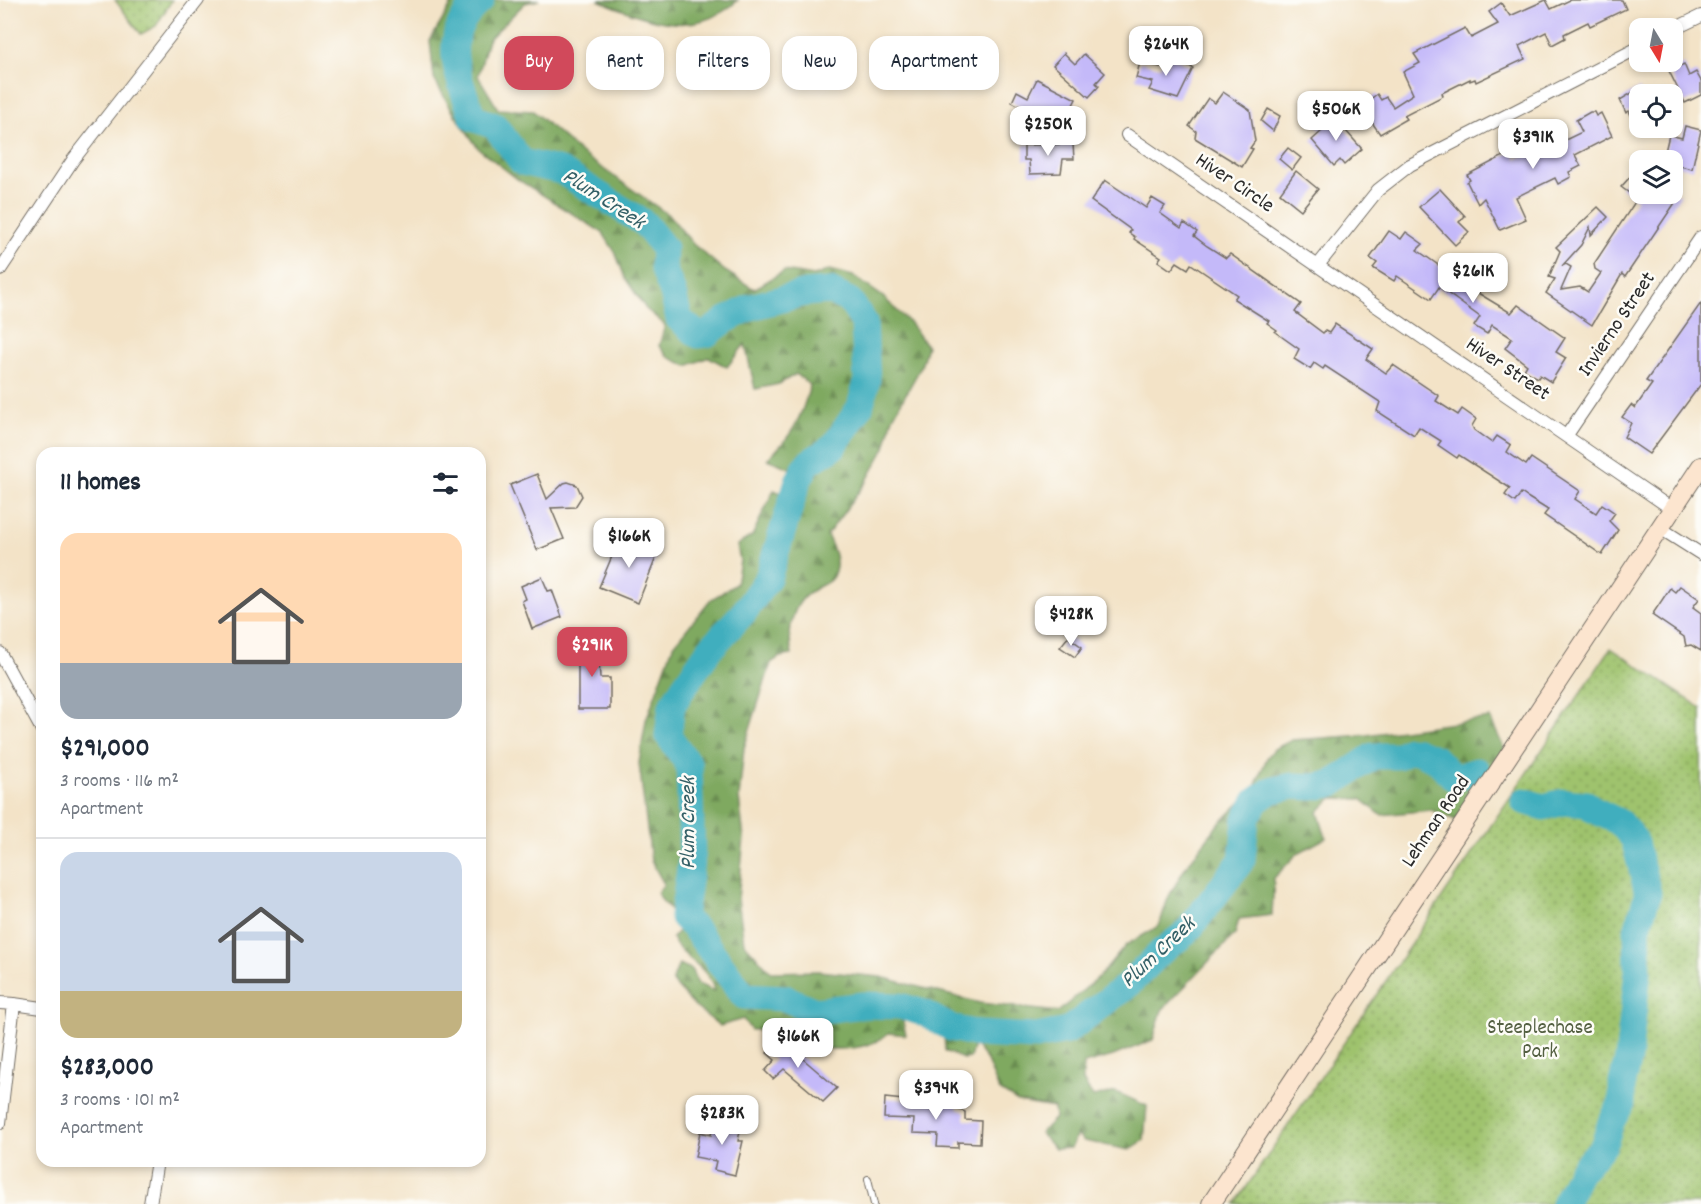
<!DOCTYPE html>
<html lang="en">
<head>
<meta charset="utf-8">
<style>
  body { margin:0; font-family:Dekko,sans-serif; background:#f2f2f3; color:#1f2937; height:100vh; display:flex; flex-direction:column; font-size:22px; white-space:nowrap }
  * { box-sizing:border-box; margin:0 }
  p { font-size:20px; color:#747a83 }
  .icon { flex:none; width:33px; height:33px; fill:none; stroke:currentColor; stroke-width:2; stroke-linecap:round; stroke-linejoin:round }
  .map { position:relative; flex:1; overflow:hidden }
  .details { position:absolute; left:36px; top:447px; width:450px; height:720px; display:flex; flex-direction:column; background:#fff; border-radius:18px; box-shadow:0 3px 9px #0003 }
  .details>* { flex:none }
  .guide { position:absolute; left:504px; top:36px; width:570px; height:54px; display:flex; gap:12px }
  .needle { width:39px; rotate:170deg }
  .tools { position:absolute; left:1629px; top:18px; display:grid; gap:12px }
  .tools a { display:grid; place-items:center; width:54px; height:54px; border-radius:12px; background:#fff; box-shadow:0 3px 9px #0003; font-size:30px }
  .price { position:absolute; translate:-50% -51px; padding:0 14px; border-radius:12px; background:#fff; color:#222; font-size:20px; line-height:39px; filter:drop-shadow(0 2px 3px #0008) }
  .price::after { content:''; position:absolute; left:50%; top:36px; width:18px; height:14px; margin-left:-9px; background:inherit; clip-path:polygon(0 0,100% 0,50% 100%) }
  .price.active { background:#d1495b; color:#fff }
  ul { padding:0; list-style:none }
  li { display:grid; align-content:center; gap:12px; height:318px; padding:0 24px }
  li+li { border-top:2px solid #e0e1e3 }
  li span { display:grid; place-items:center; height:186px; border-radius:18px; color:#555 }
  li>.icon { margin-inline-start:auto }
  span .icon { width:108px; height:108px; fill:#fffc; stroke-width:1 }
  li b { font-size:26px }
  h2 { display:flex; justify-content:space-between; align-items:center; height:72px; padding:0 24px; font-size:26px }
  .tag { padding:0 21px; border-radius:18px; background:#fff; box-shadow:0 3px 9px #0003; font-size:21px; line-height:54px }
  .tag.active { background:#d1495b; color:#fff }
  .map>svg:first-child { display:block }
  .grass { fill:url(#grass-dots); stroke:#65774c; stroke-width:1.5 }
  .forest { fill:url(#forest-firs); stroke:#556a46; stroke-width:1.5 }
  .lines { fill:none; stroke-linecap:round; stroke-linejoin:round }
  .river { stroke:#40aebe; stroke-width:27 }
  .building { fill:#c4b9f9 }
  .lane-casing { stroke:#716b62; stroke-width:8 }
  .street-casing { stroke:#716b62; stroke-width:14 }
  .secondary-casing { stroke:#716b62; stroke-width:20 }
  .lane { stroke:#fff; stroke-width:6 }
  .street { stroke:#fff; stroke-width:12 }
  .secondary { stroke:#fce5cf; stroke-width:18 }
  .labels { text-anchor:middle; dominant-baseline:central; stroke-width:5; stroke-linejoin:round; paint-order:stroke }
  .street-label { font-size:21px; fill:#2b2b2b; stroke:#fdfcf7 }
  .park-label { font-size:21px; fill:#546042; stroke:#fdfcf7 }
  .water-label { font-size:22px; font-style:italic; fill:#335f66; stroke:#fdfcf7 }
</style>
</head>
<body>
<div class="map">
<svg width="1701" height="1204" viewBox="0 0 1701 1204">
  <defs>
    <pattern id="grass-dots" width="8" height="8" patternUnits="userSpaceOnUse" patternTransform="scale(1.5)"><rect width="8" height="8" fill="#9fc36d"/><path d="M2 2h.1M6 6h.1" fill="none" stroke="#829f5a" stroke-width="1.8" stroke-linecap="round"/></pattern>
    <pattern id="forest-firs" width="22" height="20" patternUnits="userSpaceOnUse" patternTransform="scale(1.5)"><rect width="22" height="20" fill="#7fa960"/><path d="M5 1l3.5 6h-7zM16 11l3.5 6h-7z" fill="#688a4f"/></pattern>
  </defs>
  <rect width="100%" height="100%" fill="#fdfcf7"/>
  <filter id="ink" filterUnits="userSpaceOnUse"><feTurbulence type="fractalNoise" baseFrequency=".0167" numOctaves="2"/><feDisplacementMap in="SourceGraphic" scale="12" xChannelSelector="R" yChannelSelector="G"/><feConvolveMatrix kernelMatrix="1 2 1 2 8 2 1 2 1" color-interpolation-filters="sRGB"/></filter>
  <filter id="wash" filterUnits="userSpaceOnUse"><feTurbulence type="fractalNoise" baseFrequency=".008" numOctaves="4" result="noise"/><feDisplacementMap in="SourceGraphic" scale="24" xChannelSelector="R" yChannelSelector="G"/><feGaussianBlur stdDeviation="1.35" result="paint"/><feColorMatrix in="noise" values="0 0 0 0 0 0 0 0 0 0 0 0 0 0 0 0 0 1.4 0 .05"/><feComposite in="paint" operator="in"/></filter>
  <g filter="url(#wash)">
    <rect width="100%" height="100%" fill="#f3e3c7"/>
    <g class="grass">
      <path d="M 115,0 L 172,0 L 156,26 L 141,34 Z"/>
      <path d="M 1611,648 L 1701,708 L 1701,1204 L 1235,1204 Z"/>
    </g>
    <g class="forest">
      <path d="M 454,0 L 539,0 L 525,3 L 488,40 L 478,76 L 498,109 L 533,111 L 581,153 L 670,216 L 693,244 L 725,271 L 754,289 L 784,271 L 814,276 L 829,270 L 853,276 L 882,296 L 910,323 L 927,346 L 921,367 L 893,417 L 885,448 L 866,482 L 827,535 C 832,546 839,560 835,571 C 832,583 824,583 815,589 C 791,602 787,631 792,655 L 780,657 L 771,663 L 744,748 L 739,798 L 744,838 L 738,899 L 744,943 L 771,972 L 818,971 L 881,977 L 980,1003 L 1058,1012 L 1102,974 L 1126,945 L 1159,926 L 1168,898 L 1185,868 L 1216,827 L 1254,789 L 1267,758 L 1274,749 L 1292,740 L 1366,735 L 1490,718 L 1508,757 L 1463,823 L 1431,810 L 1381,815 L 1361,799 L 1332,798 L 1318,812 L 1326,838 L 1298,853 L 1274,878 L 1272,915 L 1239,919 L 1235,934 L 1162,1010 L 1153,1040 L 1113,1056 L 1084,1064 L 1083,1081 L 1093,1097 L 1116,1092 L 1147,1106 L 1144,1140 L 1129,1150 L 1084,1141 L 1077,1134 L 1071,1148 L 1055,1149 L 1040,1133 L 1055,1118 L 1054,1108 L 1018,1102 L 999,1090 L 986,1059 L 974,1044 L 970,1058 L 963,1059 L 945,1051 L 944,1034 L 925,1021 L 895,1013 L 903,1022 L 906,1035 L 888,1033 C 873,1049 831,1054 811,1043 C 803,1040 799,1033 791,1029 L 772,1033 L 765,1029 L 751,1030 L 743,1019 L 720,1026 L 694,1006 L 672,981 L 679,964 L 691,969 L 698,984 L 714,991 C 709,965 682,960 672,938 L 681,928 C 675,914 665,906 657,893 L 664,884 L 651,861 L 639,763 L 646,720 L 673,646 L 710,600 L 736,584 L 740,561 L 737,545 L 752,536 L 774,490 L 793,498 L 802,473 L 767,459 C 792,437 802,417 810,385 L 796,374 L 779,384 L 755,389 L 745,344 L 727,367 L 709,357 L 687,366 L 668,357 L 659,346 L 665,325 L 646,309 L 625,278 L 615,252 L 603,233 L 517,179 L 478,148 L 453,112 L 434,79 L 430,41 Z"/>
      <path d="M 598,0 L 738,0 C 694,41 647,20 598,0 Z"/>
    </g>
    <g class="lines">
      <g class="river">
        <path d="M 481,0 C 437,36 458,74 473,118 L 495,126 L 522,162 L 561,171 L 644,223 L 664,248 L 663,268 L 673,293 L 679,319 L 698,335 L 707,334 L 726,320 L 751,307 L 805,293 L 830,291 L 850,301 L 864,322 L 867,380 L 860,407 L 833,447 L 808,463 L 798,481 L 768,578 L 744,612 L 710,649 L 683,688 L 672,706 L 668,735 L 689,765 L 692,855 L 683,917 L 695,929 L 744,996 L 785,998 L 815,1011 L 863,1005 L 900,1006 L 924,1013 L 951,1028 L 978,1034 L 1036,1037 L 1067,1031 L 1128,985 L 1162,951 L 1187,932 L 1242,860 L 1246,819 L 1256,801 L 1270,791 L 1293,786 L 1313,787 L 1332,784 L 1373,756 L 1398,756 L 1408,750 L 1417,751 L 1436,759 L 1454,778 L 1477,771"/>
        <path d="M 1524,801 L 1543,807 L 1564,802 L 1587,804 L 1594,810 L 1619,822 L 1634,839 L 1648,893 L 1637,930 L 1638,971 L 1628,1059 L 1622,1082 L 1622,1103 L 1611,1122 L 1604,1145 L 1580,1172 L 1564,1204"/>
      </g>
    </g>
    <g id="blocks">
      <g class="building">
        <path d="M 1546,0 L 1551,9 L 1570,0 L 1622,0 L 1626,9 L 1590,26 L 1588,22 L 1564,34 L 1565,38 L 1552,45 L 1546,32 L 1519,46 L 1525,59 L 1476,82 L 1475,79 L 1470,81 L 1470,79 L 1442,93 L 1443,96 L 1404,116 L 1406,119 L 1380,134 L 1364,111 L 1371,106 L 1368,101 L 1377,94 L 1381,100 L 1386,97 L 1393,107 L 1413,94 L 1403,72 L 1420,63 L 1414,54 L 1465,28 L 1471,38 L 1498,24 L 1489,12 L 1501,3 L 1510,16 Z"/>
        <path d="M 1064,53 L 1075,64 L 1084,54 L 1105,73 L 1096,83 L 1099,86 L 1089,97 L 1053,65 Z"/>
        <path d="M 1171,57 L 1193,68 L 1178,99 L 1149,90 L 1153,82 L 1136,78 L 1140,62 L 1160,67 L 1163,62 L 1167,64 Z"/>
        <path d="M 1684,64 L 1689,76 L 1696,72 L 1701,81 L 1701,95 L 1685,103 L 1669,71 Z"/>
        <path d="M 1037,79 L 1076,99 L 1061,128 L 1012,102 L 1017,91 L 1028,97 Z"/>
        <path d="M 1640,88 L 1640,134 L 1629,111 L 1626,113 L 1620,100 Z"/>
        <path d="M 1223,92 L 1250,110 L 1255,141 L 1250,148 L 1253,149 L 1242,167 L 1195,138 L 1196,131 L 1189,126 L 1208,98 L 1215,103 Z"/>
        <path d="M 1268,109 L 1280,116 L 1273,131 L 1261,121 Z"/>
        <path d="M 1590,112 L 1594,112 L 1596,116 L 1601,113 L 1612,136 L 1575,155 L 1581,166 L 1569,172 L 1571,177 L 1558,184 L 1555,178 L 1516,197 L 1526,219 L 1500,230 L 1484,198 L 1478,204 L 1467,182 L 1470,180 L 1467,175 L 1513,151 L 1517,159 L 1540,148 L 1536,140 L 1549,133 L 1554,143 L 1559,143 L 1582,132 L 1576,120 Z"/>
        <path d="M 1330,113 L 1362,149 L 1344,165 L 1340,160 L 1334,166 L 1312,140 L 1322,131 L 1317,125 Z"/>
        <path d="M 1685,126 L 1701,130 L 1692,169 L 1672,164 L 1672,160 L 1663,160 L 1669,135 L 1682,138 Z"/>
        <path d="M 1073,144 L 1074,159 L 1063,159 L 1061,173 L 1030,174 L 1029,160 L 1024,160 L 1024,145 Z"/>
        <path d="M 1288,148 L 1301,158 L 1292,170 L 1279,159 Z"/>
        <path d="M 1640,166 L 1640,196 L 1641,194 L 1681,194 L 1625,277 L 1622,274 L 1592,325 L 1546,293 L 1555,279 L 1549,277 L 1560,251 L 1556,247 L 1598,207 L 1608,217 L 1591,235 L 1590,227 L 1581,245 L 1562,266 L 1566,264 L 1571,267 L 1561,290 L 1580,287 L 1588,292 L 1601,273 L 1595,269 L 1594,264 L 1637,199 L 1621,187 Z"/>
        <path d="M 1296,171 L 1318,189 L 1301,210 L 1280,193 Z"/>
        <path d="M 1105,180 L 1146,208 L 1152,198 L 1165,206 L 1160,213 L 1181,228 L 1184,223 L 1197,232 L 1194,236 L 1207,246 L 1226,258 L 1230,254 L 1301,304 L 1295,312 L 1323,333 L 1325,331 L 1329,333 L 1335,324 L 1373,349 L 1366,359 L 1386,373 L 1393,365 L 1439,396 L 1436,401 L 1458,415 L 1462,409 L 1476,419 L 1472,426 L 1474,430 L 1492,443 L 1497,436 L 1511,445 L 1507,452 L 1526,465 L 1531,458 L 1580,491 L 1575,499 L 1596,513 L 1602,504 L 1615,513 L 1609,521 L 1618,530 L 1602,555 L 1544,515 L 1548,510 L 1527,497 L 1521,493 L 1515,502 L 1505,495 L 1510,488 L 1459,455 L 1457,458 L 1438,445 L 1441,441 L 1419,427 L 1414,435 L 1377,411 L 1380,402 L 1325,366 L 1323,369 L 1314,363 L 1310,369 L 1294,359 L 1299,349 L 1275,332 L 1277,330 L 1267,323 L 1269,321 L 1234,299 L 1237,295 L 1191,264 L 1188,269 L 1177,262 L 1171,270 L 1158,261 L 1161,257 L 1134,239 L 1135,237 L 1129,233 L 1131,230 L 1091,201 Z"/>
        <path d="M 1440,189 L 1465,216 L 1459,222 L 1469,232 L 1455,245 L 1419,207 Z"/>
        <path d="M 1389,231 L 1401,239 L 1406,232 L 1423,244 L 1417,250 L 1478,293 L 1511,313 L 1518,305 L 1565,338 L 1556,352 L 1566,358 L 1551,382 L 1540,375 L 1538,378 L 1524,370 L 1527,365 L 1505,348 L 1512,338 L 1492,325 L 1487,334 L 1474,326 L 1480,317 L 1439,287 L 1431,299 L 1397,276 L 1394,281 L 1373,268 L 1377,263 L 1370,258 Z"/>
        <path d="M 1701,303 L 1701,384 L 1649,454 L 1624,437 L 1631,423 L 1622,417 L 1631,405 L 1635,408 L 1642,398 L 1652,384 L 1646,381 Z"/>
        <path d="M 537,474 L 547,499 L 564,483 L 568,482 L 577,485 L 582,496 L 575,507 L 551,508 L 564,539 L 537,550 L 510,485 Z"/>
        <path d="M 621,535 L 659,550 L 638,603 L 599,587 Z"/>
        <path d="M 542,577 L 548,591 L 552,590 L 562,617 L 532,629 L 522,601 L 526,599 L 521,586 Z"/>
        <path d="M 1680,586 L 1699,599 L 1693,607 L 1701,613 L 1701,651 L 1691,645 L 1686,646 L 1684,637 L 1652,615 L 1670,588 L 1675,592 Z"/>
        <path d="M 1068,637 L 1082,647 L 1075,657 L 1060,647 Z"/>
        <path d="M 598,640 L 600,678 L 610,678 L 610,709 L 578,709 L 578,641 Z"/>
        <path d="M 785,1034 L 800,1047 L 795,1052 L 837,1088 L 823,1102 L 784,1069 L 773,1079 L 765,1071 L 775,1060 L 767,1053 Z"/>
        <path d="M 885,1098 L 941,1104 L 941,1101 L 958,1102 L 957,1109 L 965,1112 L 965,1120 L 981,1121 L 980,1143 L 958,1142 L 958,1148 L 937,1147 L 938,1134 L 913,1133 L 914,1119 L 884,1118 Z"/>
        <path d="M 723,1116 L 742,1121 L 738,1141 L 743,1141 L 735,1175 L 714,1170 L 716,1161 L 695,1157 L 700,1132 L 711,1135 L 713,1126 L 720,1128 Z"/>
      </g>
    </g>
  </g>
  <g filter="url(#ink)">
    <use href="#blocks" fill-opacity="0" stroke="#716b62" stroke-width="1.5"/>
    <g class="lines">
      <g class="lane-casing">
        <path id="lane" d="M 868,1179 L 874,1204"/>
      </g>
      <g class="street-casing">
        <g id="street">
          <path d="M 1672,30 L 1701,16"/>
          <path d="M 1127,135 L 1672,509"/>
          <path d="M 1319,264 L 1378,190 L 1410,165 L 1640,47"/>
          <path d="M 0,270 L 73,160 L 198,0"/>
          <path d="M 1567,435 L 1701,237"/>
          <path d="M 1660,528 L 1701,554"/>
          <path d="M 0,653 L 42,730"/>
          <path d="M 0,1003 L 14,1004 L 0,1123"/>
          <path d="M 14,1004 L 42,1008"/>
          <path d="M 150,1204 L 157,1161"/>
        </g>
      </g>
      <g class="secondary-casing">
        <path id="secondary" d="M 1211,1204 L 1701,466"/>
      </g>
      <use href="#lane" class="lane"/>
      <use href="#street" class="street"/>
      <use href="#secondary" class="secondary"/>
    </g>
  </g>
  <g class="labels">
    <g class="street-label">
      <text transform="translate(1234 184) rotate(34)">Hiver Circle</text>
      <text transform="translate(1618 325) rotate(-56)">Invierno Street</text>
      <text transform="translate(1507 370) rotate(34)">Hiver Street</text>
      <text transform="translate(1437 822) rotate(-56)">Lehman Road</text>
    </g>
    <g class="park-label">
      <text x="1540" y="1029">Steeplechase<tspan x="1540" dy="24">Park</tspan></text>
    </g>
    <g class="water-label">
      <text transform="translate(603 200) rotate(33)">Plum Creek</text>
      <text transform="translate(689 823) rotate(-90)">Plum Creek</text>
      <text transform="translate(1159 953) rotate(-43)">Plum Creek</text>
    </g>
  </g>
</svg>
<div class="tools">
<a><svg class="needle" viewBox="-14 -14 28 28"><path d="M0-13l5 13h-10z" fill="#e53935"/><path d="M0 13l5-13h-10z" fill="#747a83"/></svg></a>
<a><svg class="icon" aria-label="locate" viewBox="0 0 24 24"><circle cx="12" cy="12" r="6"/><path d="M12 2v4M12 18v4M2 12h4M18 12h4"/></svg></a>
<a><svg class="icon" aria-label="layers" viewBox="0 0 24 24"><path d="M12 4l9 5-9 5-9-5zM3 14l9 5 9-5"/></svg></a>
</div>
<b class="price" style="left:1166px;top:77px">$264K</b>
<b class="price" style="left:1336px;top:142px">$506K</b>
<b class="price" style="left:1048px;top:157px">$250K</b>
<b class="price" style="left:1533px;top:170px">$391K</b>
<b class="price" style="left:1473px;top:304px">$261K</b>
<b class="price" style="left:629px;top:569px">$166K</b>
<b class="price" style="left:1071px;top:647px">$428K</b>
<b class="price active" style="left:592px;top:678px">$291K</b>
<b class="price" style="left:798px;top:1069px">$166K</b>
<b class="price" style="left:936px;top:1121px">$394K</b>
<b class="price" style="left:722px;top:1146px">$283K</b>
<div class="guide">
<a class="tag active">Buy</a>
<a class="tag">Rent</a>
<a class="tag">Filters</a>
<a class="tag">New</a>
<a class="tag">Apartment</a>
</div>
<section class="details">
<h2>11 homes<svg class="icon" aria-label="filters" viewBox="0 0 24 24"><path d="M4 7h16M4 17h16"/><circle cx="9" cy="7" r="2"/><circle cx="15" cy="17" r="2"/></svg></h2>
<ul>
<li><span style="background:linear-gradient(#ffd9b3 70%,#9aa5b1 0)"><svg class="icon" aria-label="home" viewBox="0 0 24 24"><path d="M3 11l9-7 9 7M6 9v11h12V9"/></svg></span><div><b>$291,000</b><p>3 rooms · 116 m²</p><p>Apartment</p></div></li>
<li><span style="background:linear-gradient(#c9d6e8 75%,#c2b280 0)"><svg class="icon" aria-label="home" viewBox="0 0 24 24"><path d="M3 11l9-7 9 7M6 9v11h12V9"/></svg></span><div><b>$283,000</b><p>3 rooms · 101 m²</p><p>Apartment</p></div></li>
</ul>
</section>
</div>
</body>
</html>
